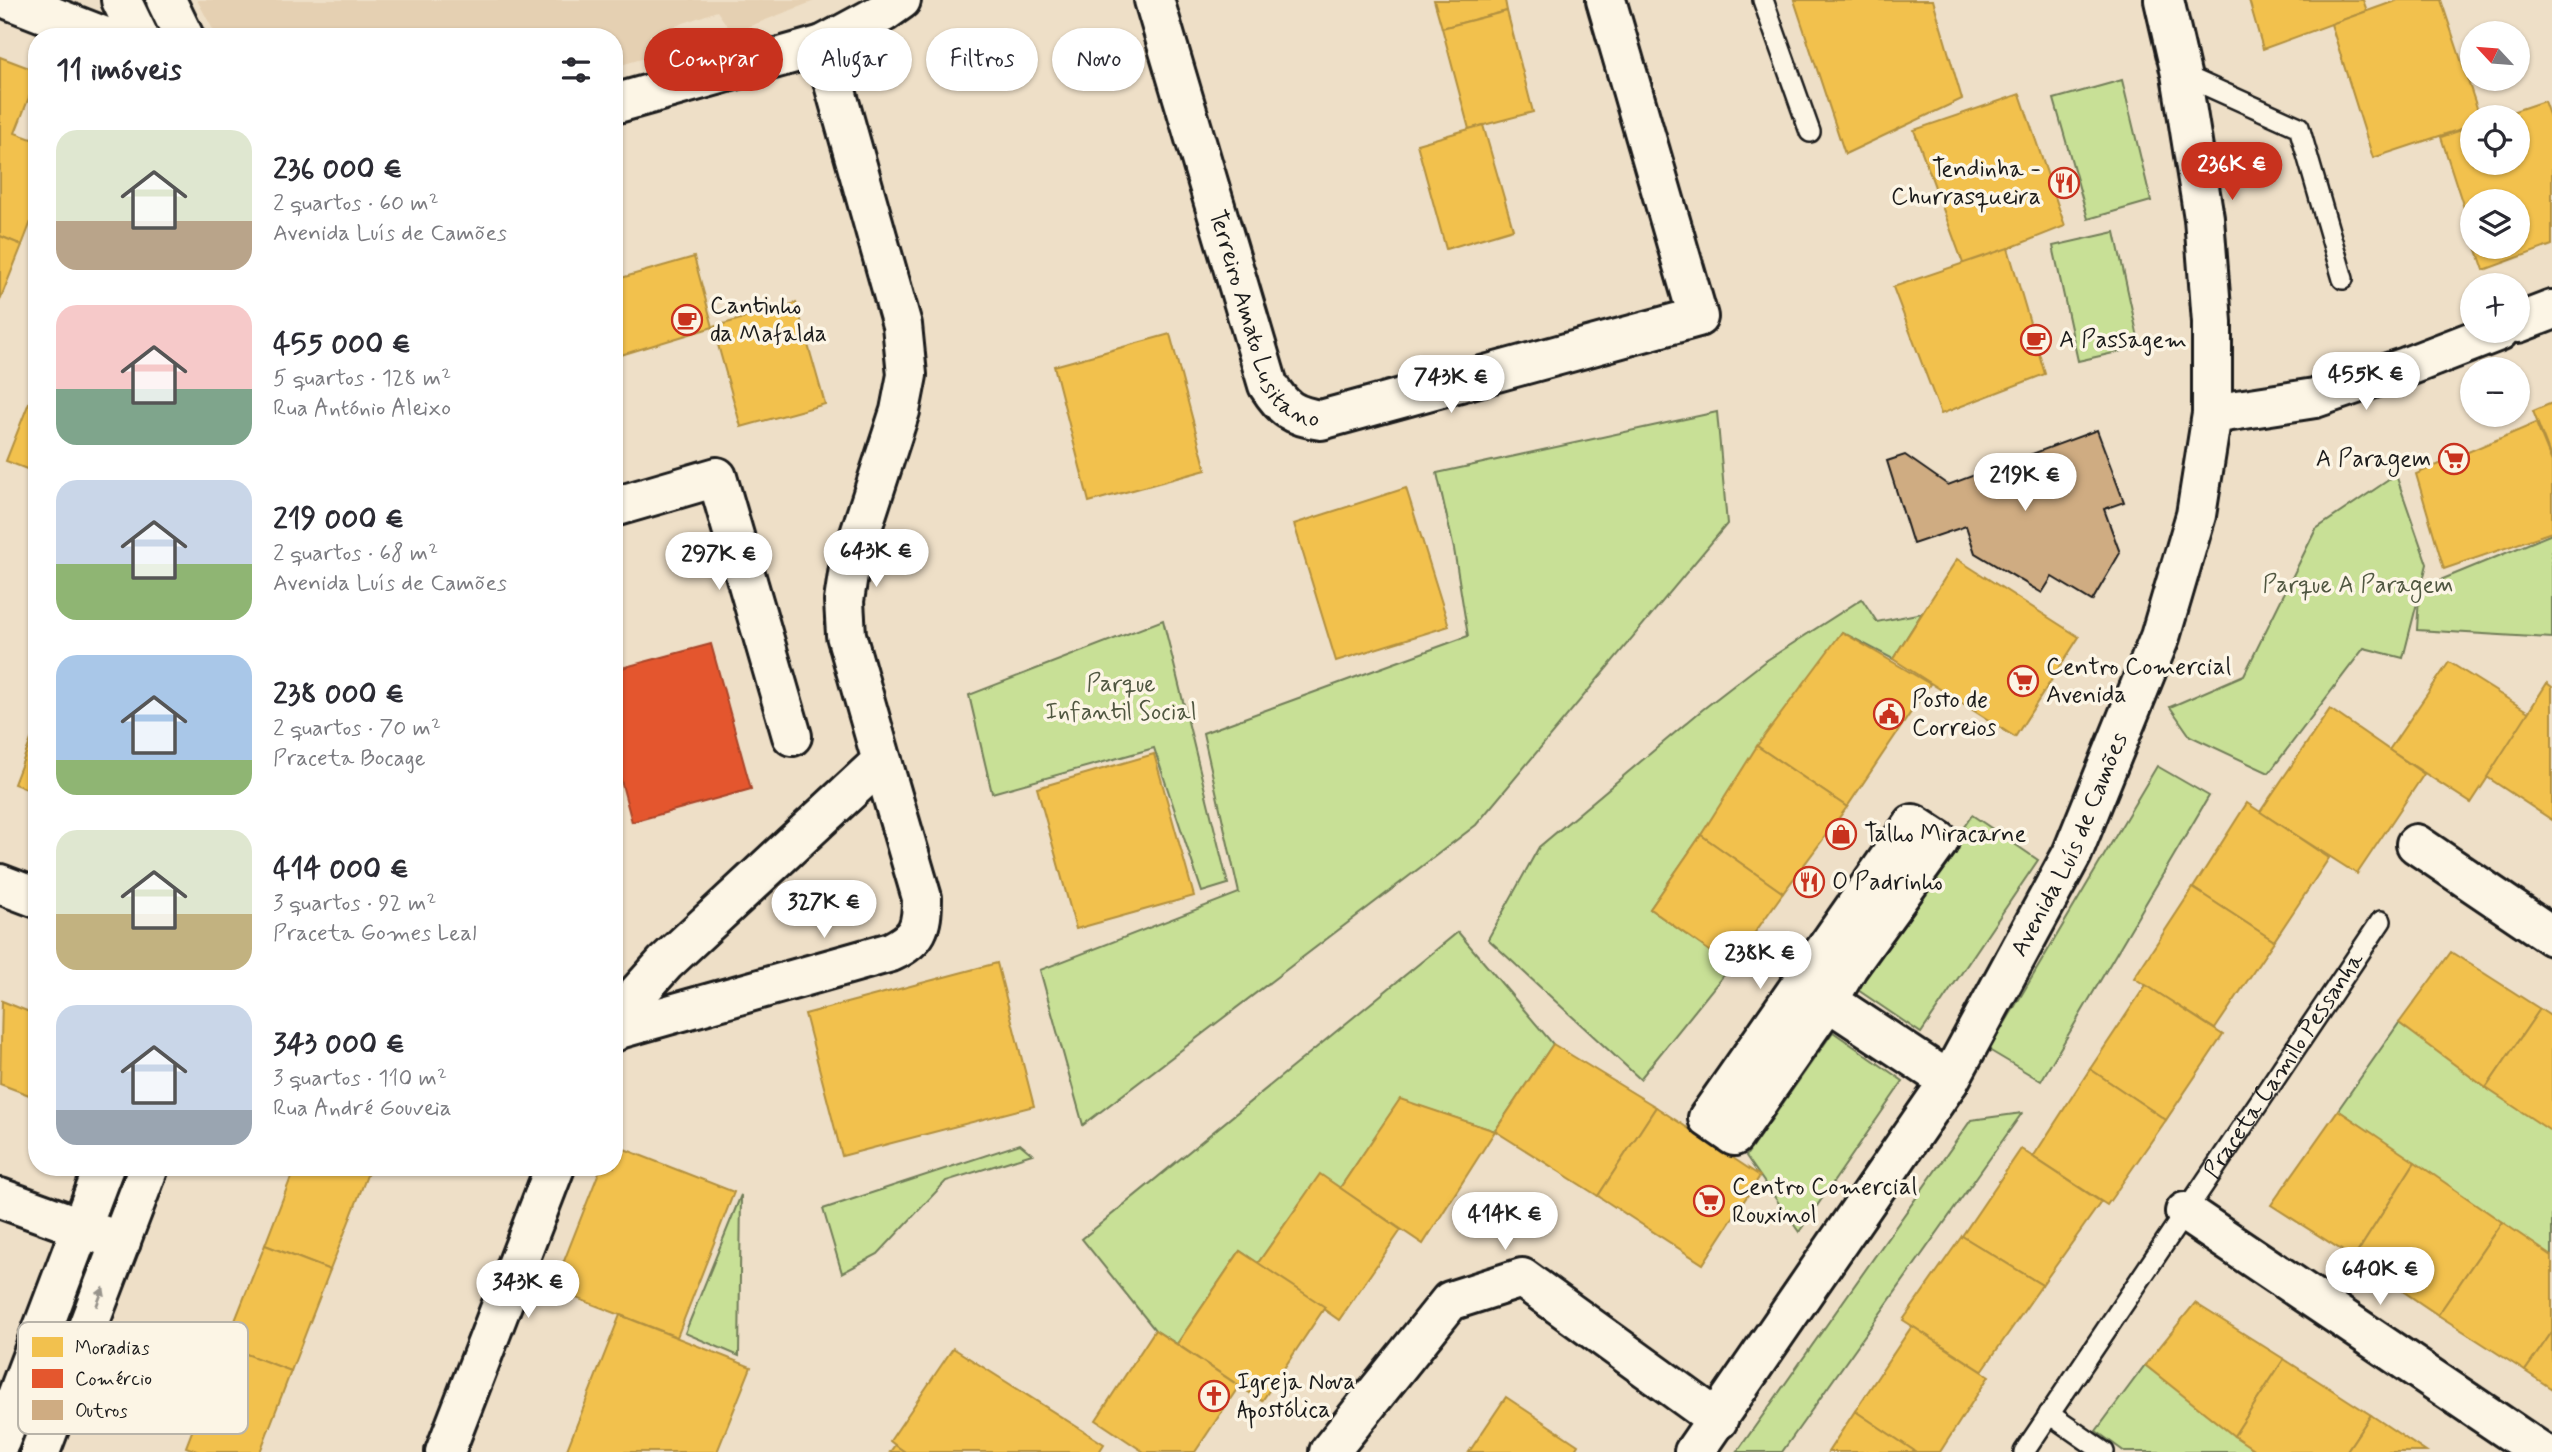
<!DOCTYPE html>
<html lang="pt">
<head>
<meta charset="utf-8">
<style>
  body { margin:0; font-family:Mynerve,sans-serif; background:#f7f7f7; color:#2b2b33; height:100vh; display:flex; flex-direction:column; font-size:26px; white-space:nowrap }
  * { box-sizing:border-box; margin:0 }
  p { font-size:23px; color:#7c7c81 }
  .icon { flex:none; width:38px; height:38px; fill:none; stroke:currentColor; stroke-width:2; stroke-linecap:round; stroke-linejoin:round }
  .map { position:relative; flex:1; overflow:hidden }
  .sheet { position:absolute; left:28px; top:28px; width:595px; height:1148px; display:flex; flex-direction:column; background:#fff; border-radius:28px; box-shadow:0 2px 5px #0004 }
  .sheet>* { flex:none }
  .banner { position:absolute; left:644px; top:28px; width:665px; height:63px; display:flex; gap:14px }
  .needle { width:46px; rotate:296deg }
  .tools { position:absolute; left:2460px; top:21px; display:grid; gap:14px }
  .tools a { display:grid; place-items:center; width:70px; height:70px; border-radius:50%; background:#fff; box-shadow:0 2px 5px #0004; font-size:35px }
  .price { position:absolute; translate:-50% -60px; padding:0 16px; border-radius:24px; background:#fff; color:#222; font-size:23px; line-height:46px; filter:drop-shadow(0 2px 4px #0008) }
  .price::after { content:''; position:absolute; left:50%; top:42px; width:21px; height:16px; margin-left:-10px; background:inherit; clip-path:polygon(0 0,100% 0,50% 100%) }
  .price.selected { background:#c8321e; color:#fff }
  ul { padding:0; list-style:none }
  li { display:flex; align-items:center; gap:21px; height:175px; padding:0 28px }
  li span { display:grid; place-items:center; flex:none; width:196px; height:140px; border-radius:21px; color:#555 }
  li>.icon { margin-inline-start:auto }
  span .icon { width:84px; height:84px; fill:#fffc; stroke-width:1 }
  li b { font-size:30px }
  h2 { display:flex; justify-content:space-between; align-items:center; height:84px; padding:0 28px; font-size:30px }
  .chip { padding:0 24px; border-radius:32px; background:#fff; box-shadow:0 2px 5px #0004; font-size:24px; line-height:63px }
  .chip.selected { background:#c8321e; color:#fff }
  .map>svg:first-child { display:block }
  .built { fill:#e5d0b2 }
  .green { fill:#c8e096; stroke:#727e59; stroke-width:2 }
  .homes { fill:#f2c14e; stroke:#b2903f; stroke-width:2 }
  .shops { fill:#e4572e; stroke:#a84529; stroke-width:2 }
  .building { fill:#cfac82; stroke:#1c1c1c; stroke-width:2 }
  .lines { fill:none; stroke-linecap:round; stroke-linejoin:round }
  .service-casing { stroke:#1c1c1c; stroke-width:24 }
  .minor-casing { stroke:#1c1c1c; stroke-width:44 }
  .tertiary-casing { stroke:#1c1c1c; stroke-width:44 }
  .secondary-casing { stroke:#1c1c1c; stroke-width:44 }
  .service { stroke:#fcf5e5; stroke-width:19 }
  .minor { stroke:#fcf5e5; stroke-width:38 }
  .tertiary { stroke:#fcf5e5; stroke-width:38 }
  .secondary { stroke:#fcf5e5; stroke-width:38 }
  .oneway { fill:#97938b }
  .labels { text-anchor:middle; dominant-baseline:central; stroke-width:7; stroke-linejoin:round; paint-order:stroke }
  .poi-label { font-size:24px; fill:#1c1c1c; stroke:#fcf5e5; text-anchor:start }
  .street-label { font-size:24px; fill:#1c1c1c; stroke:#fcf5e5 }
  .park-label { font-size:24px; fill:#505741; stroke:#fcf5e5 }
  .key { fill:#fcf5e5; stroke:#b9b4a9; stroke-width:2 }
  .key-label { font-size:19px; fill:#1c1c1c }
</style>
</head>
<body>
<div class="map">
<svg width="2552" height="1452" viewBox="0 0 2552 1452">
  <rect width="100%" height="100%" fill="#eedfc7"/>
  <filter id="ink" filterUnits="userSpaceOnUse"><feTurbulence type="fractalNoise" baseFrequency=".0143" numOctaves="2"/><feDisplacementMap in="SourceGraphic" scale="14" xChannelSelector="R" yChannelSelector="G"/><feConvolveMatrix kernelMatrix="1 2 1 2 8 2 1 2 1" color-interpolation-filters="sRGB"/></filter>
  <g filter="url(#ink)">
    <path class="built" d="M 197,0 L 817,0 L 732,33 L 717,11 L 650,35 L 652,56 L 614,67 L 614,37 L 217,37 Z"/>
    <g class="green">
      <path d="M 2122,80 L 2151,201 L 2088,219 L 2054,99 Z"/>
      <path d="M 2115,232 L 2140,347 L 2078,361 L 2053,246 Z"/>
      <path d="M 1717,412 L 1727,524 L 1476,825 L 1083,1125 L 1040,970 L 1239,893 L 1203,733 L 1468,636 L 1454,549 L 1437,473 Z"/>
      <path d="M 2396,475 L 2427,564 L 2421,588 L 2552,534 L 2552,638 L 2417,630 L 2419,595 L 2403,658 L 2364,648 L 2269,773 L 2190,736 L 2170,707 L 2244,675 L 2316,529 Z"/>
      <path d="M 1862,599 L 1877,622 L 1922,613 L 1893,659 L 1842,632 L 1650,909 L 1731,966 L 1640,1079 L 1488,939 L 1539,847 L 1702,710 L 1764,662 Z"/>
      <path d="M 1163,620 L 1228,884 L 1202,892 L 1154,748 L 992,793 L 969,695 Z"/>
      <path d="M 2157,766 L 2209,796 L 2041,1081 L 1989,1050 Z"/>
      <path d="M 1972,815 L 2038,860 L 1921,1033 L 1855,988 Z"/>
      <path d="M 1458,932 L 1553,1044 L 1495,1131 L 1400,1100 L 1340,1188 L 1320,1175 L 1258,1263 L 1240,1251 L 1177,1344 L 1155,1330 L 1082,1239 Z"/>
      <path d="M 2399,1023 L 2552,1128 L 2552,1258 L 2338,1110 Z"/>
      <path d="M 1833,1032 L 1903,1081 L 1799,1232 L 1746,1156 Z"/>
      <path d="M 2022,1113 L 1782,1452 L 1737,1452 L 1971,1120 Z"/>
      <path d="M 1020,1144 L 1032,1154 L 946,1181 L 878,1254 L 842,1273 L 823,1209 Z"/>
      <path d="M 741,1195 L 739,1356 L 685,1333 Z"/>
      <path d="M 2145,1365 L 2262,1452 L 2125,1452 L 2096,1431 Z"/>
    </g>
    <g class="homes">
      <path d="M 1434,0 L 1505,0 L 1507,11 L 1442,28 Z"/>
      <path d="M 1794,0 L 1933,0 L 1962,99 L 1845,154 Z"/>
      <path d="M 2249,0 L 2363,0 L 2367,11 L 2263,49 Z"/>
      <path d="M 2398,0 L 2441,0 L 2480,117 L 2473,117 L 2473,125 L 2373,158 L 2331,24 Z"/>
      <path d="M 1507,11 L 1533,112 L 1469,129 L 1442,28 Z"/>
      <path d="M 0,57 L 37,71 L 37,77 L 15,133 L 37,141 L 37,206 L 22,245 L 0,236 Z"/>
      <path d="M 2020,94 L 2065,226 L 1964,266 L 1914,130 Z"/>
      <path d="M 2544,101 L 2552,123 L 2552,245 L 2484,270 L 2476,247 L 2518,247 L 2518,201 L 2473,201 L 2473,236 L 2441,137 L 2473,126 L 2473,163 L 2518,163 L 2518,117 L 2497,117 Z"/>
      <path d="M 1483,125 L 1513,229 L 1446,249 L 1417,144 Z"/>
      <path d="M 0,236 L 22,245 L 0,300 Z"/>
      <path d="M 2008,248 L 2045,374 L 1941,414 L 1893,287 Z"/>
      <path d="M 694,257 L 713,327 L 621,355 L 614,329 L 614,280 Z"/>
      <path d="M 796,303 L 825,404 L 741,427 L 713,327 Z"/>
      <path d="M 614,329 L 621,355 L 614,357 Z"/>
      <path d="M 1170,334 L 1206,470 L 1089,502 L 1054,366 Z"/>
      <path d="M 37,382 L 37,473 L 6,461 Z"/>
      <path d="M 2552,403 L 2552,460 L 2533,411 Z"/>
      <path d="M 2536,423 L 2552,462 L 2552,532 L 2444,569 L 2416,474 Z"/>
      <path d="M 1406,488 L 1449,626 L 1336,661 L 1294,524 Z"/>
      <path d="M 1957,559 L 2079,637 L 2015,737 L 1893,659 Z"/>
      <path d="M 1842,632 L 1930,684 L 1847,807 L 1757,746 Z"/>
      <path d="M 2449,662 L 2530,713 L 2471,803 L 2389,750 Z"/>
      <path d="M 2547,683 L 2552,687 L 2552,820 L 2487,777 Z"/>
      <path d="M 2330,709 L 2424,774 L 2357,874 L 2260,812 Z"/>
      <path d="M 37,724 L 37,793 L 14,784 Z"/>
      <path d="M 1757,746 L 1847,807 L 1783,893 L 1701,835 Z"/>
      <path d="M 1154,754 L 1194,896 L 1076,929 L 1037,788 Z"/>
      <path d="M 2247,803 L 2329,858 L 2274,941 L 2193,888 Z"/>
      <path d="M 1701,835 L 1783,893 L 1731,966 L 1650,909 Z"/>
      <path d="M 2193,888 L 2274,941 L 2215,1029 L 2134,978 Z"/>
      <path d="M 2451,952 L 2540,1009 L 2486,1088 L 2399,1023 Z"/>
      <path d="M 997,963 L 1034,1106 L 842,1156 L 805,1014 Z"/>
      <path d="M 2146,985 L 2223,1035 L 2166,1120 L 2090,1069 Z"/>
      <path d="M 2,1001 L 37,1015 L 37,1098 L 0,1084 Z"/>
      <path d="M 2540,1009 L 2552,1017 L 2552,1132 L 2486,1088 Z"/>
      <path d="M 1553,1044 L 1656,1107 L 1598,1196 L 1495,1131 Z"/>
      <path d="M 2090,1069 L 2166,1120 L 2107,1205 L 2033,1157 Z"/>
      <path d="M 1400,1099 L 1495,1131 L 1423,1244 L 1340,1188 Z"/>
      <path d="M 1656,1107 L 1760,1176 L 1703,1264 L 1598,1196 Z"/>
      <path d="M 2338,1110 L 2415,1162 L 2354,1258 L 2271,1205 Z"/>
      <path d="M 614,1145 L 734,1192 L 677,1337 L 553,1289 L 601,1167 L 614,1167 Z"/>
      <path d="M 2021,1149 L 2101,1202 L 2042,1285 L 1962,1236 Z"/>
      <path d="M 2415,1162 L 2502,1222 L 2438,1315 L 2354,1258 Z"/>
      <path d="M 295,1167 L 361,1167 L 369,1170 L 330,1270 L 265,1245 Z"/>
      <path d="M 1320,1174 L 1401,1230 L 1339,1320 L 1258,1263 Z"/>
      <path d="M 2502,1222 L 2552,1256 L 2552,1332 L 2525,1371 L 2438,1315 Z"/>
      <path d="M 1962,1236 L 2042,1285 L 1982,1371 L 1903,1320 Z"/>
      <path d="M 265,1245 L 330,1270 L 291,1371 L 225,1346 Z"/>
      <path d="M 1240,1251 L 1325,1307 L 1262,1401 L 1177,1344 Z"/>
      <path d="M 2195,1303 L 2284,1359 L 2234,1436 L 2145,1365 Z"/>
      <path d="M 620,1315 L 751,1367 L 717,1452 L 566,1452 Z"/>
      <path d="M 1912,1326 L 1989,1376 L 1940,1452 L 1916,1452 L 1855,1411 Z"/>
      <path d="M 1155,1330 L 1239,1386 L 1195,1452 L 1144,1452 L 1096,1420 Z"/>
      <path d="M 2552,1332 L 2552,1389 L 2525,1371 Z"/>
      <path d="M 225,1346 L 291,1371 L 260,1452 L 199,1452 L 186,1447 Z"/>
      <path d="M 953,1348 L 1104,1444 L 1099,1452 L 905,1452 L 895,1445 L 890,1441 Z"/>
      <path d="M 2284,1359 L 2371,1415 L 2346,1452 L 2258,1452 L 2234,1436 Z"/>
      <path d="M 1506,1397 L 1578,1445 L 1574,1452 L 1469,1452 Z"/>
      <path d="M 1855,1411 L 1916,1452 L 1828,1452 Z"/>
      <path d="M 2371,1415 L 2426,1452 L 2346,1452 Z"/>
      <path d="M 895,1445 L 905,1452 L 890,1452 Z"/>
    </g>
    <path class="shops" d="M 711,644 L 751,789 L 632,822 L 614,754 L 614,670 Z"/>
    <path class="building" d="M 2097,430 L 2124,502 L 2104,509 L 2120,553 L 2092,601 L 2052,577 L 2042,593 L 1975,553 L 1966,526 L 1913,544 L 1887,461 L 1905,455 L 1948,485 Z"/>
    <g class="lines">
      <g class="service-casing">
        <g id="service">
          <path d="M 1763,0 L 1810,132"/>
          <path d="M 2181,74 L 2299,127 L 2343,279"/>
          <path d="M 2049,1414 L 2104,1452"/>
          <path id="s1" d="M 2024,1452 L 2381,921"/>
        </g>
      </g>
      <g class="minor-casing">
        <g id="minor">
          <path d="M 10,0 L 105,37"/>
          <path id="s2" d="M 1154,0 L 1268,385 C 1283,409 1293,416 1321,420 L 1698,317 L 1606,0"/>
          <path d="M 614,104 L 823,45 L 884,12 L 901,0"/>
          <path d="M 2518,323 L 2552,310"/>
          <path d="M 2212,414 L 2315,398 L 2406,367 L 2499,331"/>
          <path d="M 614,507 L 717,477 L 792,736"/>
          <path d="M 2416,844 L 2552,936"/>
          <path d="M 0,884 L 37,898"/>
          <path d="M 1828,1001 L 1734,1136 L 1708,1118 L 1913,824 L 1939,841 L 1848,967 L 1828,1001 L 1949,1081"/>
          <path d="M 615,1030 L 891,952 C 918,939 922,928 922,898 L 882,761"/>
          <path d="M 614,1032 L 630,1002 L 665,963 L 882,761 L 846,635 L 844,601 L 849,568 L 900,411 L 907,375 L 902,325 L 823,45"/>
          <path d="M 0,1198 L 121,1242"/>
          <path d="M 2185,1212 L 2541,1452"/>
          <path d="M 445,1452 L 555,1167"/>
          <path d="M 1329,1452 L 1450,1301 L 1522,1278 L 1718,1420"/>
        </g>
      </g>
      <g class="tertiary-casing">
        <g id="tertiary">
          <path id="s3" d="M 1694,1452 L 1949,1081 L 2072,854 L 2160,637 L 2196,515 L 2212,414 L 2212,322 L 2204,218 L 2181,74 L 2164,0"/>
        </g>
      </g>
      <g class="secondary-casing">
        <g id="secondary">
          <path d="M 121,0 L 139,37"/>
          <path d="M 166,0 L 184,37"/>
          <path d="M 0,1441 L 104,1167"/>
          <path d="M 40,1452 L 149,1167"/>
        </g>
      </g>
      <use href="#service" class="service"/>
      <use href="#minor" class="minor"/>
      <use href="#tertiary" class="tertiary"/>
      <use href="#secondary" class="secondary"/>
    </g>
    <defs><path id="oneway-solid" d="M-6-.8H1V-3.2L6.5 0L1 3.2V.8H-6Z" transform="scale(1.75)"/></defs>
    <use class="oneway" href="#oneway-solid" transform="translate(100 1297) rotate(-69)"/>
  </g>
  <defs>
    <g id="restaurant-ring" transform="scale(1.575)"><circle r="9.5" fill="#fcf5e5" stroke="#c8321e" stroke-width="1.5"/><path d="M-5-6h1v4h1v-4h1v4h1v-4h1v5L-1.5 .5V6h-2V.5L-5-1ZM5-6V6H3V1.5H1.5Q1.5-4 5-6Z" fill="#c8321e"/></g>
    <g id="cafe-ring" transform="scale(1.575)"><circle r="9.5" fill="#fcf5e5" stroke="#c8321e" stroke-width="1.5"/><path d="M-5.5-4.5H6V0H3Q3 3.5 0 3.5H-2.5Q-5.5 3.5-5.5 0ZM3-3.2v2h1.7v-2ZM-6 4.5H4V6H-6Z" fill="#c8321e"/></g>
    <g id="supermarket-ring" transform="scale(1.575)"><circle r="9.5" fill="#fcf5e5" stroke="#c8321e" stroke-width="1.5"/><path d="M-6-5.5h2.5l.6 2H6L4.5 2H-2.5L-4.4-4H-6ZM-1.5 3.2a1.3 1.3 0 1 0 .1 0ZM3 3.2a1.3 1.3 0 1 0 .1 0Z" fill="#c8321e"/></g>
    <g id="civic-ring" transform="scale(1.575)"><circle r="9.5" fill="#fcf5e5" stroke="#c8321e" stroke-width="1.5"/><path d="M-.6-6.5H3V-4.5H.6V-3L4-1V1h2V6H-6V1h2V-1L-.6-3ZM-1.2 2.5V6h2.4V2.5Z" fill="#c8321e"/></g>
    <g id="shop-ring" transform="scale(1.575)"><circle r="9.5" fill="#fcf5e5" stroke="#c8321e" stroke-width="1.5"/><path d="M-5-2.5h2.3a2.7 3.5 0 0 1 5.4 0H5L5.5 6h-11ZM-1.5-2.5h3a1.5 2.3 0 0 0-3 0Z" fill="#c8321e"/></g>
    <g id="church-ring" transform="scale(1.575)"><circle r="9.5" fill="#fcf5e5" stroke="#c8321e" stroke-width="1.5"/><path d="M-1.2-6h2.4v3.5h3.3v2.4h-3.3V6h-2.4V-.1h-3.3v-2.4h3.3Z" fill="#c8321e"/></g>
  </defs>
  <g fill-rule="evenodd">
    <use href="#restaurant-ring" x="2064" y="183"/>
    <use href="#cafe-ring" x="687" y="320"/>
    <use href="#cafe-ring" x="2036" y="340"/>
    <use href="#supermarket-ring" x="2454" y="459"/>
    <use href="#supermarket-ring" x="2023" y="681"/>
    <use href="#civic-ring" x="1889" y="714"/>
    <use href="#shop-ring" x="1841" y="834"/>
    <use href="#restaurant-ring" x="1809" y="882"/>
    <use href="#supermarket-ring" x="1709" y="1201"/>
    <use href="#church-ring" x="1214" y="1396"/>
  </g>
  <g class="labels">
    <g class="poi-label">
      <text x="2041" y="169" text-anchor="end">Tendinha -<tspan x="2041" dy="28">Churrasqueira</tspan></text>
      <text x="710" y="306">Cantinho<tspan x="710" dy="28">da Mafalda</tspan></text>
      <text x="2059" y="340">A Passagem</text>
      <text x="2431" y="459" text-anchor="end">A Paragem</text>
      <text x="2046" y="667">Centro Comercial<tspan x="2046" dy="28">Avenida</tspan></text>
      <text x="1912" y="700">Posto de<tspan x="1912" dy="28">Correios</tspan></text>
      <text x="1864" y="834">Talho Miracarne</text>
      <text x="1832" y="882">O Padrinho</text>
      <text x="1732" y="1187">Centro Comercial<tspan x="1732" dy="28">Rouxinol</tspan></text>
      <text x="1237" y="1382">Igreja Nova<tspan x="1237" dy="28">Apostólica</tspan></text>
    </g>
    <g class="street-label">
      <text stroke="none"><textPath href="#s2" startOffset="343">Terreiro Amato Lusitano</textPath></text>
      <text stroke="none"><textPath href="#s3" startOffset="716">Avenida Luís de Camões</textPath></text>
      <text stroke="none"><textPath href="#s1" startOffset="466">Praceta Camilo Pessanha</textPath></text>
    </g>
    <g class="park-label">
      <text x="2358" y="585">Parque A Paragem</text>
      <text x="1121" y="684">Parque<tspan x="1121" dy="28">Infantil Social</tspan></text>
    </g>
  </g>
  <rect x="18" y="1322" width="230" height="112" rx="10" class="key"/>
  <rect x="32" y="1337" width="31" height="20" fill="#f2c14e"/>
  <rect x="32" y="1369" width="31" height="19" fill="#e4572e"/>
  <rect x="32" y="1400" width="31" height="20" fill="#cfac82"/>
  <g class="key-label">
    <text x="75" y="1354">Moradias</text>
    <text x="75" y="1385">Comércio</text>
    <text x="75" y="1417">Outros</text>
  </g>
</svg>
<div class="tools">
<a><svg class="needle" viewBox="-14 -14 28 28"><path d="M0-13l5 13h-10z" fill="#e53935"/><path d="M0 13l5-13h-10z" fill="#7c7c81"/></svg></a>
<a><svg class="icon" aria-label="locate" viewBox="0 0 24 24"><circle cx="12" cy="12" r="6"/><path d="M12 2v4M12 18v4M2 12h4M18 12h4"/></svg></a>
<a><svg class="icon" aria-label="layers" viewBox="0 0 24 24"><path d="M12 4l9 5-9 5-9-5zM3 14l9 5 9-5"/></svg></a>
<a>+</a>
<a>−</a>
</div>
<b class="price selected" style="left:2232px;top:202px">236K €</b>
<b class="price" style="left:2366px;top:412px">455K €</b>
<b class="price" style="left:1451px;top:415px">743K €</b>
<b class="price" style="left:2025px;top:513px">219K €</b>
<b class="price" style="left:876px;top:589px">643K €</b>
<b class="price" style="left:719px;top:592px">297K €</b>
<b class="price" style="left:824px;top:940px">327K €</b>
<b class="price" style="left:1760px;top:991px">238K €</b>
<b class="price" style="left:1505px;top:1252px">414K €</b>
<b class="price" style="left:2380px;top:1307px">640K €</b>
<b class="price" style="left:528px;top:1320px">343K €</b>
<div class="banner">
<a class="chip selected">Comprar</a>
<a class="chip">Alugar</a>
<a class="chip">Filtros</a>
<a class="chip">Novo</a>
</div>
<section class="sheet">
<h2>11 imóveis<svg class="icon" aria-label="filters" viewBox="0 0 24 24"><path d="M4 7h16M4 17h16"/><circle cx="9" cy="7" r="2"/><circle cx="15" cy="17" r="2"/></svg></h2>
<ul>
<li><span style="background:linear-gradient(#dfe7d0 65%,#b9a48a 0)"><svg class="icon" aria-label="home" viewBox="0 0 24 24"><path d="M3 11l9-7 9 7M6 9v11h12V9"/></svg></span><div><b>236 000 €</b><p>2 quartos · 60 m²</p><p>Avenida Luís de Camões</p></div></li>
<li><span style="background:linear-gradient(#f6c9c9 60%,#7fa58c 0)"><svg class="icon" aria-label="home" viewBox="0 0 24 24"><path d="M3 11l9-7 9 7M6 9v11h12V9"/></svg></span><div><b>455 000 €</b><p>5 quartos · 128 m²</p><p>Rua António Aleixo</p></div></li>
<li><span style="background:linear-gradient(#c9d6e8 60%,#8fb573 0)"><svg class="icon" aria-label="home" viewBox="0 0 24 24"><path d="M3 11l9-7 9 7M6 9v11h12V9"/></svg></span><div><b>219 000 €</b><p>2 quartos · 68 m²</p><p>Avenida Luís de Camões</p></div></li>
<li><span style="background:linear-gradient(#a9c7e8 75%,#8fb573 0)"><svg class="icon" aria-label="home" viewBox="0 0 24 24"><path d="M3 11l9-7 9 7M6 9v11h12V9"/></svg></span><div><b>238 000 €</b><p>2 quartos · 70 m²</p><p>Praceta Bocage</p></div></li>
<li><span style="background:linear-gradient(#dfe7d0 60%,#c2b280 0)"><svg class="icon" aria-label="home" viewBox="0 0 24 24"><path d="M3 11l9-7 9 7M6 9v11h12V9"/></svg></span><div><b>414 000 €</b><p>3 quartos · 92 m²</p><p>Praceta Gomes Leal</p></div></li>
<li><span style="background:linear-gradient(#c9d6e8 75%,#9aa5b1 0)"><svg class="icon" aria-label="home" viewBox="0 0 24 24"><path d="M3 11l9-7 9 7M6 9v11h12V9"/></svg></span><div><b>343 000 €</b><p>3 quartos · 110 m²</p><p>Rua André Gouveia</p></div></li>
</ul>
</section>
</div>
</body>
</html>
